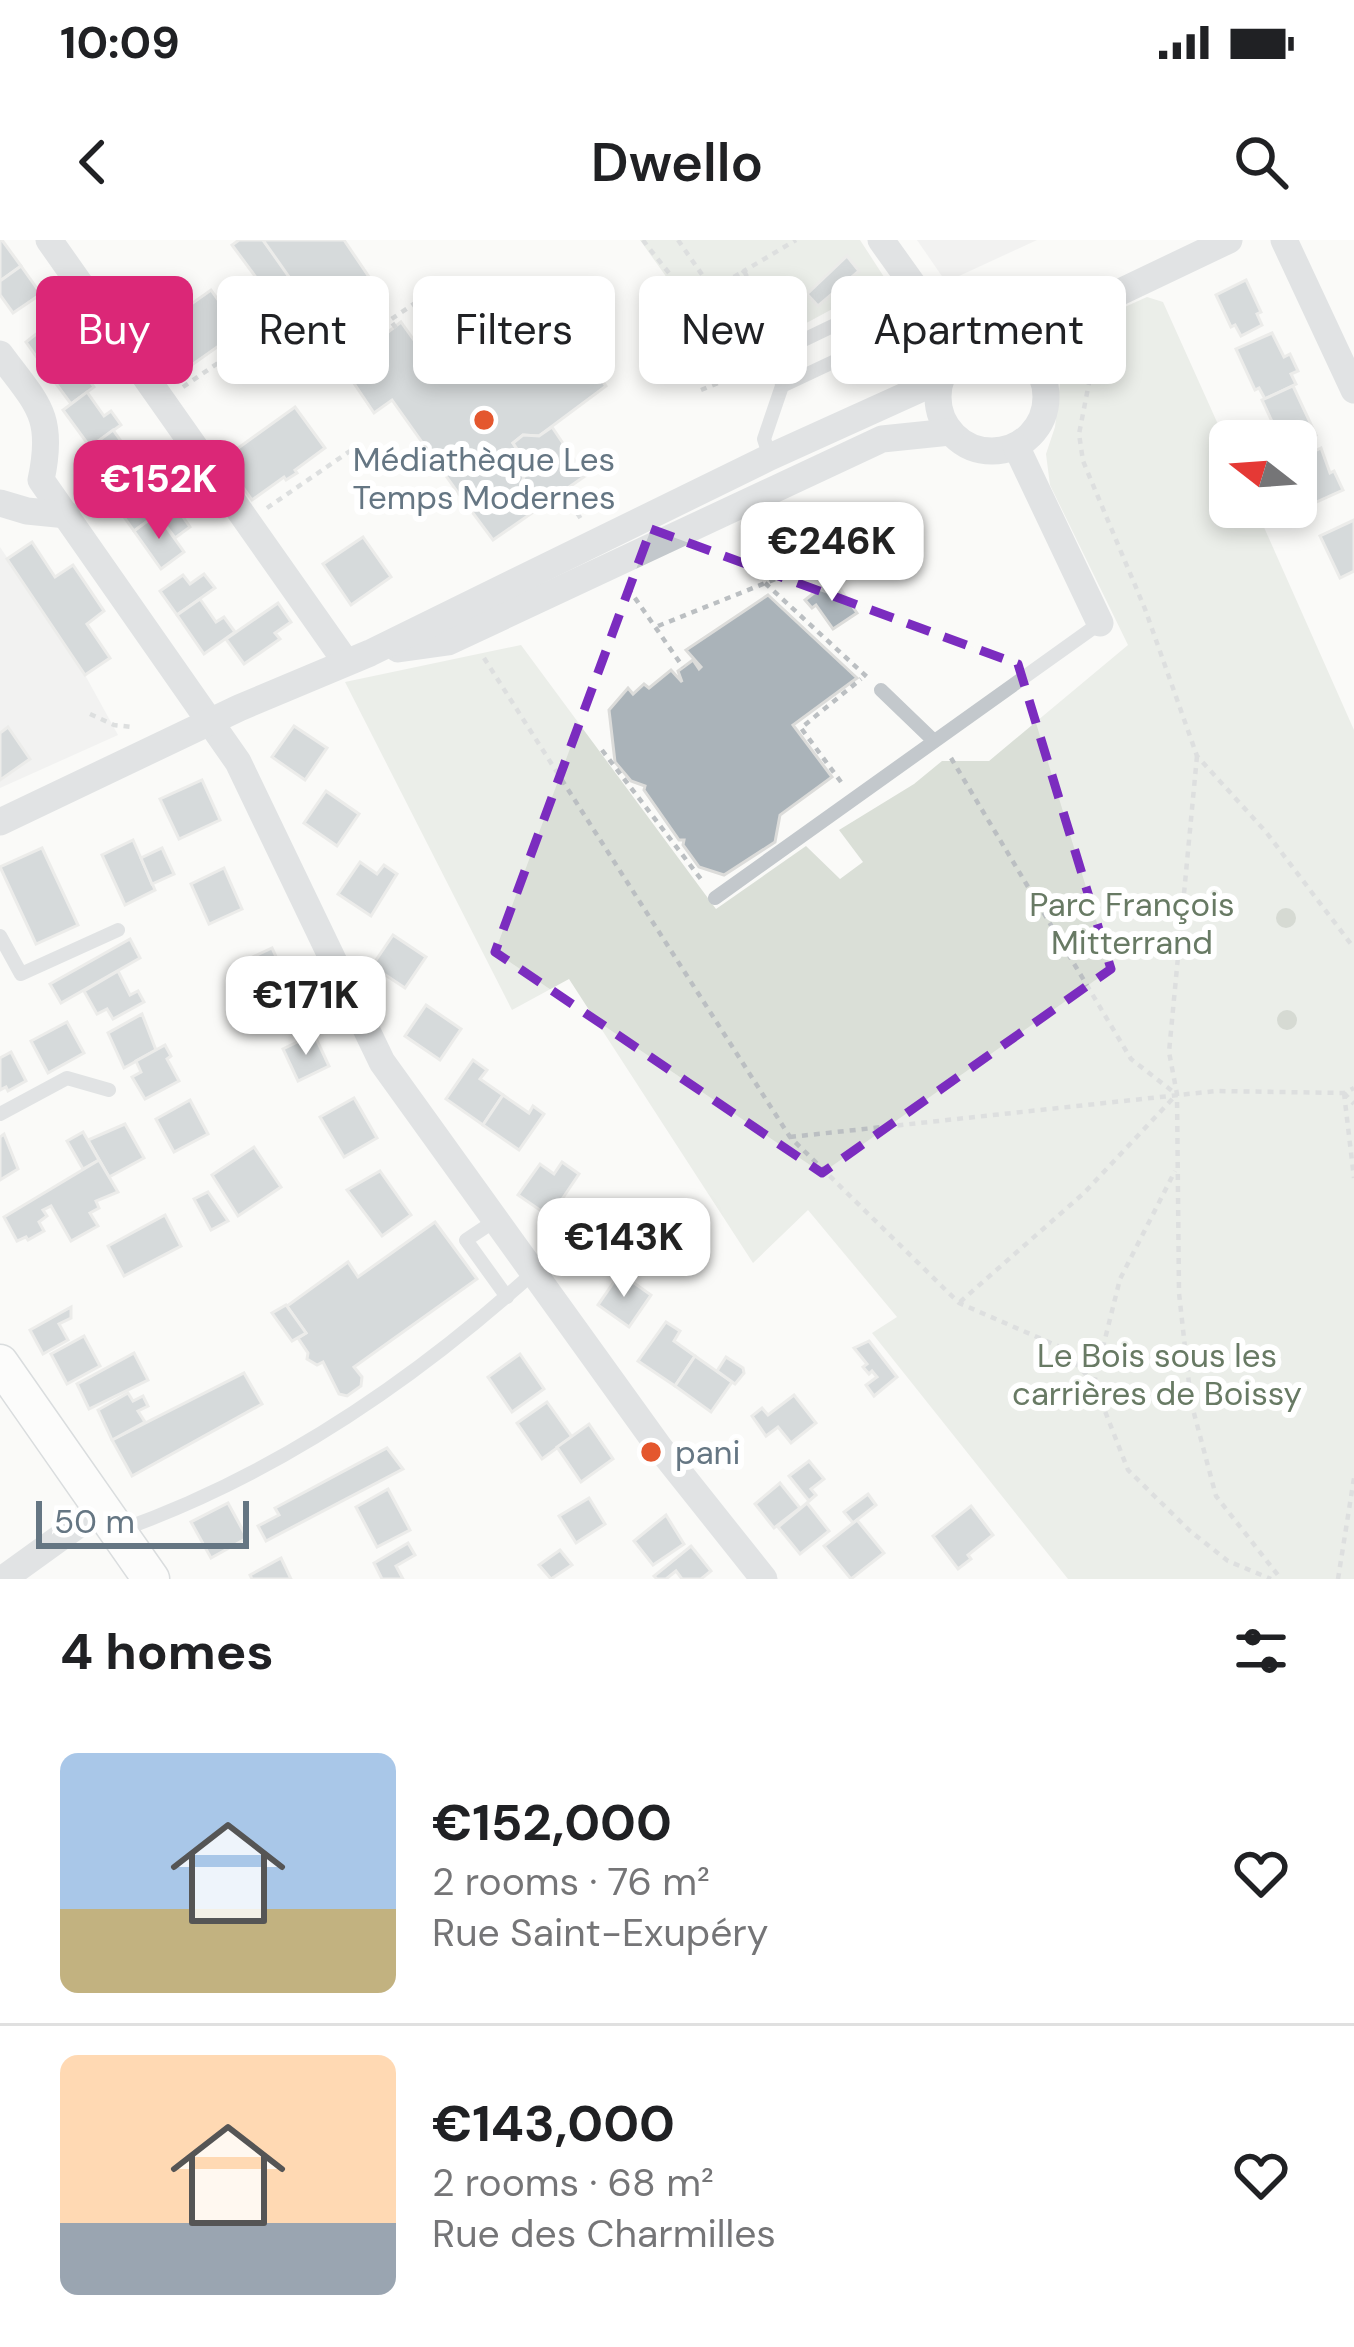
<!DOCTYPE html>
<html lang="en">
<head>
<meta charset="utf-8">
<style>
  body { margin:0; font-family:"DM Sans",sans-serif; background:#f6f6f6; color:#202124; height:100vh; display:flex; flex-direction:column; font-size:45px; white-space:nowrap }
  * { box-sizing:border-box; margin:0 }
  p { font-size:39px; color:#757577 }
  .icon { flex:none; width:66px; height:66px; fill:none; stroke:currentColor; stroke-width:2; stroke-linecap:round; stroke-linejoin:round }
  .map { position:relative; height:1339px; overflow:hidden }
  .panel { display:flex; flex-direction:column; background:#fff; flex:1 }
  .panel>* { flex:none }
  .banner { position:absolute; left:36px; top:36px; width:1284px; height:108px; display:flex; gap:24px }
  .needle { width:78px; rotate:287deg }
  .fabs { position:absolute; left:1209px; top:180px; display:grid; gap:24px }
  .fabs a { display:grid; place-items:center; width:108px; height:108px; border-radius:18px; background:#fff; box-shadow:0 6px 18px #0003; font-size:60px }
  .scale { position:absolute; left:36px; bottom:30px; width:213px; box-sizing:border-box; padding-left:12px; border:6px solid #657683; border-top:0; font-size:33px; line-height:42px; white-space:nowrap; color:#657683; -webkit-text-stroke:9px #fff; paint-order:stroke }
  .price { position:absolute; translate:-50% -102px; padding:0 27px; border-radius:24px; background:#fff; color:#222; font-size:39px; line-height:78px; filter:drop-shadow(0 3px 6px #0008) }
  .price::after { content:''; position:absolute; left:50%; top:72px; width:36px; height:27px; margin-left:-18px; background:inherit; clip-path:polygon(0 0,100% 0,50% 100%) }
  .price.on { background:#db2777; color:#fff }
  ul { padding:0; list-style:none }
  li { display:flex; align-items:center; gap:36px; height:300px; padding:0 60px }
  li+li { border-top:3px solid #e0e0e0 }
  li span { display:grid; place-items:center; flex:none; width:336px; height:240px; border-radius:18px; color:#555 }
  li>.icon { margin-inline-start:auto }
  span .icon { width:144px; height:144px; fill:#fffc; stroke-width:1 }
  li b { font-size:51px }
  h2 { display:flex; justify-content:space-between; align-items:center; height:144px; padding:0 60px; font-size:51px }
  .tag { padding:0 42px; border-radius:18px; background:#fff; box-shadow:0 6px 18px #0003; font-size:42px; line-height:108px }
  .tag.on { background:#db2777; color:#fff }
  .status { display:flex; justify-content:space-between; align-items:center; height:84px; padding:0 60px; background:#fff; direction:ltr }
  .status svg { height:33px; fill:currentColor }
  header { display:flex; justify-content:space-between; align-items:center; height:156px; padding:0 60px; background:#fff; font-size:54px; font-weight:600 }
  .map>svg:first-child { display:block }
  .built { fill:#e8e9e9 }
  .green { fill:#dadfd7 }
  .building { fill:#aab3b9; stroke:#dcdcda; stroke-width:3 }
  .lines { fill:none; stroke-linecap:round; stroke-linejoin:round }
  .secondary-casing { stroke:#b3babf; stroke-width:39 }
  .path { stroke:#bbbfc2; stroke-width:4.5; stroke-dasharray:6 6; stroke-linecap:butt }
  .service { stroke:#c3c8cc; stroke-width:14 }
  .minor { stroke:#c3c8cc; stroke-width:27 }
  .secondary { stroke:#fff; stroke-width:36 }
  .tree { fill:#aab4a7 }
  .marked { fill:none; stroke:#7b2cbf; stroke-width:9; stroke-dasharray:24 15; stroke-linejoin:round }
  .poi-dot { fill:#e4572e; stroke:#fff; stroke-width:4.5 }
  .labels { text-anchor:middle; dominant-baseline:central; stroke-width:12; stroke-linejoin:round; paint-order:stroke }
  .poi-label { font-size:33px; fill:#657683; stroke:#fff }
  .park-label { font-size:33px; fill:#687a64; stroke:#fff }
</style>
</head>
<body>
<div class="status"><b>10:09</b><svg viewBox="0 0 49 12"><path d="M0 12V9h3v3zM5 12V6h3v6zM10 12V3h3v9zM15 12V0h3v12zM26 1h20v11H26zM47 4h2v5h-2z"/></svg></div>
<header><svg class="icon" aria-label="back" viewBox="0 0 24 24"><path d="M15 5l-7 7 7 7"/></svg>Dwello<svg class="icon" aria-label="search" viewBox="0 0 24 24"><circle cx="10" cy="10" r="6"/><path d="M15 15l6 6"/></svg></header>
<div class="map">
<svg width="1354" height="1339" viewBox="0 0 1354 1339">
  <rect width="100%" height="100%" fill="#fafaf8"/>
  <g class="built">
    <path d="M 917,0 L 1037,0 L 946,42 Z"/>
    <path d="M 0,307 L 85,435 L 118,495 L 0,548 Z"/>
  </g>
  <g class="green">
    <path d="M 640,0 L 860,0 L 886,40 L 725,127 L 707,94 Z"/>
    <path d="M 1147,57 L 1163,62 L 1230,211 L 1230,267 L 1255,267 L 1354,490 L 1354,1339 L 1068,1339 L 872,1093 L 897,1077 L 808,970 L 753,1023 L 569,739 L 512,770 L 345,442 L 521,405 L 716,669 L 806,606 L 840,639 L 863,622 L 839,590 L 914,544 L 942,521 L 989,521 L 1128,405 L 1050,245 L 1046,214 L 1055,187 L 1061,134 L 1051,117 L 1089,83 Z"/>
  </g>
  <g class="building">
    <path d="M 2,0 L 21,26 L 0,41 L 0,1 Z"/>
    <path d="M 239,0 L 263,0 L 298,47 L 275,63 L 232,5 Z"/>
    <path d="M 263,0 L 344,0 L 384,59 L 332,98 Z"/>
    <path d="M 847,16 L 859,31 L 818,66 L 807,54 Z"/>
    <path d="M 21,26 L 41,54 L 13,73 L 0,55 L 0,41 Z"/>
    <path d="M 1246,40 L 1261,72 L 1257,74 L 1262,85 L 1241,96 L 1235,85 L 1231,87 L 1216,55 Z"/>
    <path d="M 211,50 L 240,91 L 169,141 L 139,101 Z"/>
    <path d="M 401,82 L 421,110 L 447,91 L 479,89 L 520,100 L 581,130 L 589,124 L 606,146 L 539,196 L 523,195 L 513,203 L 519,212 L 516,214 L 524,237 L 517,257 L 495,272 L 475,269 L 461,257 L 392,160 L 374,173 L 343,127 Z"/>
    <path d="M 49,84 L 67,109 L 43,126 L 26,102 Z"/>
    <path d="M 1272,93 L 1284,117 L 1290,114 L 1298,131 L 1291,134 L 1296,144 L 1265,159 L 1259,148 L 1255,150 L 1236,109 Z"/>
    <path d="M 67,109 L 94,147 L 71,164 L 43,126 Z"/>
    <path d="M 1293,146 L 1316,195 L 1296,205 L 1296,201 L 1281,201 L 1262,160 Z"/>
    <path d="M 87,152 L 104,176 L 111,171 L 121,185 L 90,207 L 63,170 Z"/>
    <path d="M 295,167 L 325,208 L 295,230 L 297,233 L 286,240 L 284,237 L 252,260 L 223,219 Z"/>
    <path d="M 552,187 L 585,236 L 493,300 L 461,257 L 482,271 L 495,272 L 509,265 L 517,257 L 524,237 L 516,214 L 519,212 L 513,203 L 523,195 L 539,196 Z"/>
    <path d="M 113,190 L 141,229 L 117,246 L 90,207 Z"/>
    <path d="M 1321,208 L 1330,233 L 1334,231 L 1343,250 L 1312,264 L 1305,247 L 1296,251 L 1296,220 Z"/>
    <path d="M 130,237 L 147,261 L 155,256 L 164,269 L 134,291 L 107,253 Z"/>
    <path d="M 173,263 L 190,287 L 175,298 L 157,274 Z"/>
    <path d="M 157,274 L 184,312 L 161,329 L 134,291 Z"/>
    <path d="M 1354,280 L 1354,331 L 1340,338 L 1320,296 Z"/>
    <path d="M 363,297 L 391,337 L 351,365 L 323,324 Z"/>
    <path d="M 32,302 L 55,337 L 73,325 L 104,371 L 87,384 L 110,418 L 85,435 L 7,319 Z"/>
    <path d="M 204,334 L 215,348 L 177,375 L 160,351 L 183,335 L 190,344 Z"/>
    <path d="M 833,338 L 857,373 L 833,389 L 816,365 L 812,368 L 805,360 Z"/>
    <path d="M 768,355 L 857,438 L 793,485 L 832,537 L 780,575 L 775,602 L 724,635 L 699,627 L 683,605 L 684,600 L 679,600 L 644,550 L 645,546 L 631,541 L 615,522 L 609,470 L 628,448 L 633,454 L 644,444 L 649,448 L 671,430 L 682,442 L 678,431 L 693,420 L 699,429 L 701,427 L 686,410 Z"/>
    <path d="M 200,359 L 216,382 L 224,377 L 235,392 L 204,414 L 177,375 Z"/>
    <path d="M 278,363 L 291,382 L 275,393 L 280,399 L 244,424 L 226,399 Z"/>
    <path d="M 294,486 L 327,508 L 305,540 L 272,517 Z"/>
    <path d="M 8,487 L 30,519 L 0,540 L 0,493 Z"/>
    <path d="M 202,540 L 220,580 L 179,599 L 160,559 Z"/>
    <path d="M 326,551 L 359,574 L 337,606 L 304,583 Z"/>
    <path d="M 133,600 L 155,650 L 125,665 L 102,615 Z"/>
    <path d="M 42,608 L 78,685 L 36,704 L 0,627 Z"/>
    <path d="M 162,608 L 174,634 L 152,644 L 141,618 Z"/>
    <path d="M 360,622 L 377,634 L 384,625 L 397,634 L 371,676 L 338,654 Z"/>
    <path d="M 224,628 L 242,669 L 209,684 L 191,644 Z"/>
    <path d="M 393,695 L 426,717 L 405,748 L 372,726 Z"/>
    <path d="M 130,699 L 140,718 L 61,763 L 50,744 Z"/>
    <path d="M 272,708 L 297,762 L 267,777 L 249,740 L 239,744 L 231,727 Z"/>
    <path d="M 118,731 L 130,755 L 138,751 L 144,762 L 113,779 L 107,769 L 97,774 L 84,751 Z"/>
    <path d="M 426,765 L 461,789 L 440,820 L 405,796 Z"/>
    <path d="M 142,774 L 156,810 L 124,828 L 108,793 Z"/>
    <path d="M 67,782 L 84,813 L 48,833 L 31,801 Z"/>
    <path d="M 314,794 L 329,826 L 298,841 L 283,809 Z"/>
    <path d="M 165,805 L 171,816 L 167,819 L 179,841 L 145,859 L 132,837 L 141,832 L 136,821 Z"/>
    <path d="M 11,812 L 26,841 L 8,851 L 6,847 L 0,850 L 0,818 Z"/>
    <path d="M 473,820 L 487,830 L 480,839 L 503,855 L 483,885 L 446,859 Z"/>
    <path d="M 503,855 L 529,873 L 533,866 L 544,874 L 519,910 L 483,885 Z"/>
    <path d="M 354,858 L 377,898 L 344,917 L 320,877 Z"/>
    <path d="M 190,860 L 208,894 L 174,912 L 156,879 Z"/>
    <path d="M 125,884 L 144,918 L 109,937 L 88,900 Z"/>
    <path d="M 83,892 L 99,920 L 83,929 L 67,901 Z"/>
    <path d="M 4,894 L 18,929 L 0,940 L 0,897 Z"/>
    <path d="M 254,907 L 281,947 L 238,976 L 212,935 Z"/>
    <path d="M 99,920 L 118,952 L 96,961 L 99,968 L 90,973 L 98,986 L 71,1001 L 51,966 L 43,970 L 47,976 L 39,982 L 44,991 L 28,1000 L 26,997 L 17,1001 L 4,977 Z"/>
    <path d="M 562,922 L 579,934 L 550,977 L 518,955 L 540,924 L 554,934 Z"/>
    <path d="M 380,931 L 411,975 L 382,996 L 347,950 Z"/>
    <path d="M 208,952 L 228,981 L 211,990 L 194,959 Z"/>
    <path d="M 601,972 L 623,988 L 590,1032 L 558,1009 L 579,978 L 591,986 Z"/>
    <path d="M 165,975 L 181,1006 L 124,1036 L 108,1006 Z"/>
    <path d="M 435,982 L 477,1039 L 354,1127 L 362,1137 L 361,1146 L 347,1156 L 339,1154 L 323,1122 L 317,1125 L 307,1119 L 308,1113 L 298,1098 L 306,1093 L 287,1066 L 348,1022 L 358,1037 Z"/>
    <path d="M 620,1033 L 651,1055 L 629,1087 L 598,1065 Z"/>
    <path d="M 286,1065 L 306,1093 L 292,1101 L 272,1073 Z"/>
    <path d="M 71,1067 L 71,1078 L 59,1084 L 68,1100 L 43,1114 L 30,1090 Z"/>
    <path d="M 666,1082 L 680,1091 L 674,1101 L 695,1116 L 675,1146 L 638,1121 Z"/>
    <path d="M 84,1096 L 100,1126 L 67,1144 L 51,1114 Z"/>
    <path d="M 869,1101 L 897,1137 L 874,1156 L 866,1145 L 877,1137 L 872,1131 L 869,1134 L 863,1127 L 867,1124 L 854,1108 Z"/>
    <path d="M 134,1113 L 148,1140 L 89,1169 L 77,1144 Z"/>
    <path d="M 520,1114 L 544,1149 L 512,1172 L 488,1137 Z"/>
    <path d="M 695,1116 L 732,1142 L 711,1172 L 675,1146 Z"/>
    <path d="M 726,1117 L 743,1128 L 744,1133 L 735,1144 L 717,1131 Z"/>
    <path d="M 244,1133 L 262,1164 L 132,1236 L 112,1200 Z"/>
    <path d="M 128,1153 L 133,1161 L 143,1156 L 148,1166 L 138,1171 L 145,1182 L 112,1200 L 98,1170 Z"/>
    <path d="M 794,1155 L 816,1183 L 791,1203 L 778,1187 L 766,1196 L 752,1176 L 762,1168 L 768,1175 Z"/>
    <path d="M 547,1162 L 572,1197 L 542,1219 L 517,1183 Z"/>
    <path d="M 589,1184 L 613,1219 L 581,1242 L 557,1207 Z"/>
    <path d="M 387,1208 L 403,1229 L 266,1301 L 258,1286 L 279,1275 L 275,1268 Z"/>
    <path d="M 809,1221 L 824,1239 L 811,1249 L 816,1255 L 809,1261 L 789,1236 Z"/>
    <path d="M 780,1243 L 800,1268 L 774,1288 L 755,1264 Z"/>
    <path d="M 388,1249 L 410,1290 L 377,1307 L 356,1267 Z"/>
    <path d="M 868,1254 L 876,1265 L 853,1283 L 844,1272 Z"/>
    <path d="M 589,1258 L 605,1284 L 576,1303 L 559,1276 Z"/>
    <path d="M 228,1263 L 247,1298 L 211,1318 L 191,1282 Z"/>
    <path d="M 807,1263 L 829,1291 L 800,1314 L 778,1287 Z"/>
    <path d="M 971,1266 L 993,1295 L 968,1315 L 971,1319 L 958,1329 L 933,1296 Z"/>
    <path d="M 666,1275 L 684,1304 L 653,1325 L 634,1301 Z"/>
    <path d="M 857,1280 L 884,1313 L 851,1339 L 824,1306 Z"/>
    <path d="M 408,1303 L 415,1315 L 396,1326 L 403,1339 L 382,1339 L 374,1323 Z"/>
    <path d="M 691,1306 L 711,1331 L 701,1339 L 682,1339 L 676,1331 L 666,1339 L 657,1339 L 654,1336 Z"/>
    <path d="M 560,1310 L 572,1325 L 551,1339 L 539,1325 Z"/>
    <path d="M 281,1318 L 291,1339 L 252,1339 L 250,1335 Z"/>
  </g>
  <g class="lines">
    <g class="secondary-casing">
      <path id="secondary" d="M 0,1123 L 151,1339"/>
    </g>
    <g class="path">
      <path d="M 643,0 C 661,25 690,54 700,83 C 705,101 701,115 713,130 L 730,131 L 749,124 L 755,91 L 742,75 L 721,62 L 678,0"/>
      <path d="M 713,49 L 744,31 L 770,80 L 773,95"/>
      <path d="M 721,62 L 744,31 L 796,0"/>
      <path d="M 425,87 L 423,79 L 429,70 L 454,54"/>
      <path d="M 396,88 L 390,80 L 421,59 L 429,70"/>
      <path d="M 1099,92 L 1079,194 L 1083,221 L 1145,369 L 1197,516 L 1266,592 L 1354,708"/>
      <path d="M 183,147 L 253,99"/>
      <path d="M 701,150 L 757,127"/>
      <path d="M 564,253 L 581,279"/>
      <path d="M 267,268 L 350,211"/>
      <path d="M 765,343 L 867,437"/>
      <path d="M 628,348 L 683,427"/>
      <path d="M 658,386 L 828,318 L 837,320"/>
      <path d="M 484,418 L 790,897 L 959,1063 L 1060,1107 L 1094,1143 L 1128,1230 L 1190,1291 L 1228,1321 L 1271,1339"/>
      <path d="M 90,474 L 114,485 L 132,487"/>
      <path d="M 602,510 L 704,643"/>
      <path d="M 1197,516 L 1169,812 L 1177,854 L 1179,1053 L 1191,1162 L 1216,1256 L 1281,1339"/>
      <path d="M 951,518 L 1131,819 L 1176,854"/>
      <path d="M 841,542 L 801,488 L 861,439"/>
      <path d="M 1344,853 L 1354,938"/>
      <path d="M 1344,853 L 1354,864"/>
      <path d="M 790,897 L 1216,851 L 1344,853 L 1354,848"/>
      <path d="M 960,1062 L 1084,953 L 1177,854"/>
      <path d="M 1094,1143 L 1120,1039 L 1175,931"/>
      <path d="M 1338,1339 L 1354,1238"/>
    </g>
    <g class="service">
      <path d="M 782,146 L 935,74"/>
      <path d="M 770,217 L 764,199 L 782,146 L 779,118 L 791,106 L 916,46"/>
      <path d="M 881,450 L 934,501"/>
      <path d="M 715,658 L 1100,383"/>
      <path d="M 0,696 L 21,734 L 118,690"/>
      <path d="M 0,874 L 67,838 L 109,850"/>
      <path d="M 496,980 L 466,1000 L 507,1057"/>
      <path d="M 118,1291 C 272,1237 412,1142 533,1033"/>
    </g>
    <g class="minor">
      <path d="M 49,0 L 346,422"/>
      <path d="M 881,0 L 961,112"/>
      <path d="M 1284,0 L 1354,150"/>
      <circle cx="992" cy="157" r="54"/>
      <path d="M 1009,105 L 1229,0"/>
      <path d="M 0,114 C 37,164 55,175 41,240 L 238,522 L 382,822 L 659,1207 L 764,1339"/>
      <path d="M 1016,206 L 1100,383"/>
      <path d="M 0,263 L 27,271 L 67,275"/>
      <path d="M 398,409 L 448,402 L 882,199 L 950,192"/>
      <path d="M 0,582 L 239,468 L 370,413 L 770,217 L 940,140"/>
      <path d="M 3,1339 L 100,1269"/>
    </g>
    <use href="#secondary" class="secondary"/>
  </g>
  <g class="tree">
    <circle cx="1286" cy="678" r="10"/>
    <circle cx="1287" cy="780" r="10"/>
  </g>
  <path d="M0 0H1354V1339H0ZM 651,289 L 1018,424 L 1111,729 L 822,933 L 495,712 Z" fill="#fafaf8" fill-opacity=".55" fill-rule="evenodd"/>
  <path class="marked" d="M 651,289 L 1018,424 L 1111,729 L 822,933 L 495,712 Z"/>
  <g class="poi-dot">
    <circle cx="484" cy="180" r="12"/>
    <circle cx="651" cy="1212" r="12"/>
  </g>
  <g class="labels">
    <g class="poi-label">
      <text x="484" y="219">Médiathèque Les<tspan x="484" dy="38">Temps Modernes</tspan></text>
      <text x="675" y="1212" text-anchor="start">pani</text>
    </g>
    <g class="park-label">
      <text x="1132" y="664">Parc François<tspan x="1132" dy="38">Mitterrand</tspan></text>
      <text x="1157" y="1115">Le Bois sous les<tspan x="1157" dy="38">carrières de Boissy</tspan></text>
    </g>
  </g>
</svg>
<div class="fabs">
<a><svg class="needle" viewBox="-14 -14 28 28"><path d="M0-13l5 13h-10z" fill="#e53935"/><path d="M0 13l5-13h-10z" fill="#757577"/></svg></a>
</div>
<div class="scale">50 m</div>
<b class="price on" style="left:159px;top:302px">€152K</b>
<b class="price" style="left:832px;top:364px">€246K</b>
<b class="price" style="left:306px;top:818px">€171K</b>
<b class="price" style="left:624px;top:1060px">€143K</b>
<div class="banner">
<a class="tag on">Buy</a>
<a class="tag">Rent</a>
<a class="tag">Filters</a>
<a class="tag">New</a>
<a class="tag">Apartment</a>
</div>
</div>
<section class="panel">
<h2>4 homes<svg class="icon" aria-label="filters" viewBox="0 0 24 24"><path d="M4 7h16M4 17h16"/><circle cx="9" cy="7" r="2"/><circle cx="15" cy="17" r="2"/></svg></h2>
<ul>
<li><span style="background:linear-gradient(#a9c7e8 65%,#c2b280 0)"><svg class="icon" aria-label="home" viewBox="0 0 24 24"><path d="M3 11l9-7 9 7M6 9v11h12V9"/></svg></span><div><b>€152,000</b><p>2 rooms · 76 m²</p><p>Rue Saint-Exupéry</p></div><svg class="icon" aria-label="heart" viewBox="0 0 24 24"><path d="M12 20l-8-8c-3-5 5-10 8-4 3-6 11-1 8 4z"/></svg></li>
<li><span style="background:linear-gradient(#ffd9b3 70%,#9aa5b1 0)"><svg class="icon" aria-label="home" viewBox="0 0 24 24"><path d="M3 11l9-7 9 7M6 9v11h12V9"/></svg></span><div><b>€143,000</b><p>2 rooms · 68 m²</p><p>Rue des Charmilles</p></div><svg class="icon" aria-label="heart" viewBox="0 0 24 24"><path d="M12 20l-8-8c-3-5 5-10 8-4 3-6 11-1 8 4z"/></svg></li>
</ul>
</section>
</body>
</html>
